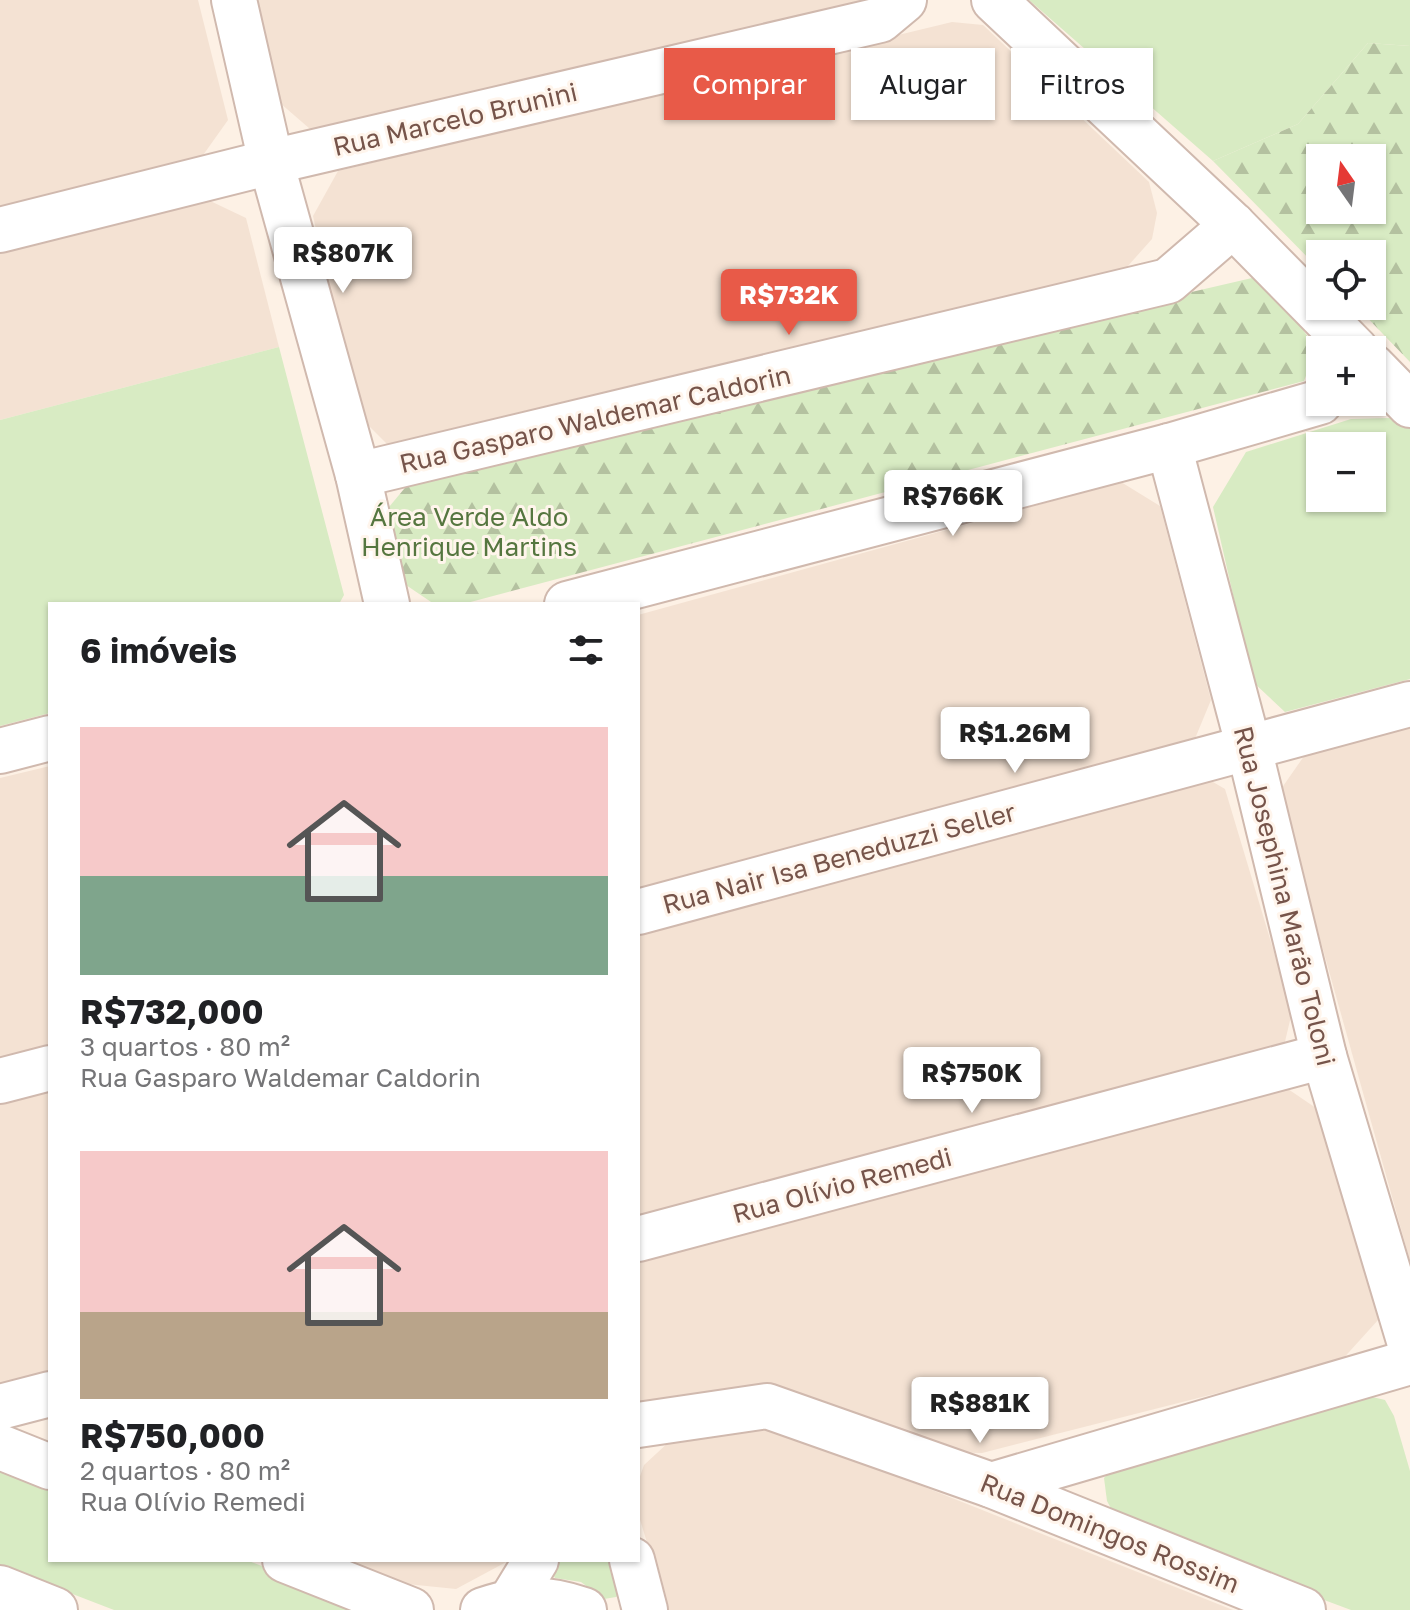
<!DOCTYPE html>
<html lang="pt">
<head>
<meta charset="utf-8">
<style>
  body { margin:0; font-family:"Golos Text",sans-serif; background:#f2f2f2; color:#202124; height:100vh; display:flex; flex-direction:column; font-size:30px; white-space:nowrap }
  * { box-sizing:border-box; margin:0 }
  p { font-size:26px; color:#757577 }
  .icon { flex:none; width:44px; height:44px; fill:none; stroke:currentColor; stroke-width:2; stroke-linecap:round; stroke-linejoin:round }
  .map { position:relative; flex:1; overflow:hidden }
  .side { position:absolute; left:48px; top:602px; width:592px; height:960px; display:flex; flex-direction:column; background:#fff; border-radius:0px; box-shadow:0 2px 6px #0004 }
  .side>* { flex:none }
  .top-card { position:absolute; left:664px; top:48px; width:626px; height:72px; display:flex; gap:16px }
  .needle { width:52px; rotate:346deg }
  .controls { position:absolute; left:1306px; top:144px; display:grid; gap:16px }
  .controls a { display:grid; place-items:center; width:80px; height:80px; border-radius:0px; background:#fff; box-shadow:0 2px 6px #0004; font-size:40px }
  .price { position:absolute; translate:-50% -68px; padding:0 18px; border-radius:8px; background:#fff; color:#222; font-size:26px; line-height:52px; filter:drop-shadow(0 2px 4px #0008) }
  .price::after { content:''; position:absolute; left:50%; top:48px; width:24px; height:18px; margin-left:-12px; background:inherit; clip-path:polygon(0 0,100% 0,50% 100%) }
  .price.current { background:#e85a48; color:#fff }
  ul { padding:0; list-style:none }
  li { display:grid; align-content:center; gap:16px; height:424px; padding:0 32px }
  li span { display:grid; place-items:center; height:248px; border-radius:0px; color:#555 }
  li>.icon { margin-inline-start:auto }
  span .icon { width:144px; height:144px; fill:#fffc; stroke-width:1 }
  li b { font-size:34px }
  h2 { display:flex; justify-content:space-between; align-items:center; height:96px; padding:0 32px; font-size:34px }
  .pill { padding:0 28px; border-radius:0px; background:#fff; box-shadow:0 2px 6px #0004; font-size:28px; line-height:72px }
  .pill.current { background:#e85a48; color:#fff }
  .map>svg:first-child { display:block }
  .residential { fill:#f4e2d3 }
  .green { fill:#d8ebc3; fill-rule:evenodd }
  .forest { fill:url(#forest-firs); fill-rule:evenodd }
  .lines { fill:none; stroke-linecap:round; stroke-linejoin:round }
  .minor-casing { stroke:#d0b9ae; stroke-width:48 }
  .minor { stroke:#fff; stroke-width:44 }
  .labels { text-anchor:middle; dominant-baseline:central; stroke-width:6; stroke-linejoin:round; paint-order:stroke }
  .street-label { font-size:26px; fill:#76544a; stroke:#fff5ec }
  .park-label { font-size:26px; fill:#55763f; stroke:#fff5ec }
</style>
</head>
<body>
<div class="map">
<svg width="1410" height="1610" viewBox="0 0 1410 1610">
  <defs>
    <pattern id="forest-firs" width="22" height="20" patternUnits="userSpaceOnUse" patternTransform="scale(2)"><rect width="22" height="20" fill="#d8ebc3"/><path d="M5 1l3.5 6h-7zM16 11l3.5 6h-7z" fill="#b4c1a0"/></pattern>
  </defs>
  <rect width="100%" height="100%" fill="#fdf1e5"/>
  <g class="residential">
    <path d="M 0,0 L 198,0 L 228,120 L 196,165 L 0,214 Z"/>
    <path d="M 258,0 L 864,0 L 841,16 L 317,135 L 280,103 Z"/>
    <path d="M 952,22 L 983,25 L 1149,182 L 1157,213 L 1152,239 L 1127,267 L 387,444 L 358,415 L 313,216 L 338,171 Z"/>
    <path d="M 204,198 L 246,218 L 279,347 L 0,420 L 0,248 Z"/>
    <path d="M 1121,482 L 1160,506 L 1211,700 L 1194,741 L 638,894 L 638,615 Z"/>
    <path d="M 1410,724 L 1410,1261 L 1279,792 L 1309,749 Z"/>
    <path d="M 50,766 L 50,1044 L 0,1057 L 0,778 Z"/>
    <path d="M 1196,772 L 1225,789 L 1292,1012 L 1283,1050 L 638,1217 L 638,928 Z"/>
    <path d="M 50,1086 L 50,1372 L 0,1385 L 0,1099 Z"/>
    <path d="M 1285,1087 L 1316,1108 L 1379,1319 L 1340,1362 L 982,1453 L 937,1452 L 638,1407 L 638,1255 Z"/>
    <path d="M 766,1424 L 1233,1610 L 661,1610 L 659,1582 L 638,1513 L 638,1482 L 644,1465 L 670,1441 Z"/>
    <path d="M 341,1560 L 510,1560 L 456,1589 L 407,1584 Z"/>
  </g>
  <g class="green">
    <path d="M 1029,0 L 1410,0 L 1410,46 L 1368,43 L 1298,124 L 1213,161 Z"/>
    <path d="M 279,347 L 344,595 L 339,604 L 50,604 L 50,713 L 0,726 L 0,420 Z"/>
    <path d="M 1390,418 L 1410,429 L 1410,679 L 1285,712 L 1253,682 L 1213,507 L 1246,452 L 1351,419 ZM 1320,446 L 1372,446 L 1372,498 L 1320,498 Z"/>
    <path d="M 1364,1395 L 1385,1400 L 1394,1416 L 1410,1471 L 1410,1610 L 1351,1610 L 1119,1523 L 1107,1501 L 1104,1478 L 1118,1463 Z"/>
    <path d="M 0,1465 L 50,1484 L 50,1560 L 246,1560 L 376,1610 L 114,1610 L 0,1566 Z"/>
    <path d="M 551,1560 L 621,1560 L 625,1590 L 616,1597 L 604,1599 L 581,1582 L 555,1578 L 548,1566 Z"/>
  </g>
  <g class="forest">
    <path d="M 1368,43 L 1410,46 L 1410,362 L 1356,306 L 1372,306 L 1372,254 L 1320,254 L 1320,270 L 1213,161 L 1298,124 ZM 1320,158 L 1372,158 L 1372,210 L 1320,210 Z"/>
    <path d="M 1252,278 L 1273,285 L 1316,349 L 1304,381 L 463,604 L 434,604 L 406,585 L 389,507 L 419,471 Z"/>
  </g>
  <g class="lines">
    <g class="minor-casing">
      <g id="minor">
        <path d="M 234,0 L 271,162 L 358,475 L 387,604"/>
        <path d="M 994,0 L 1233,225 L 1356,350"/>
        <path d="M 0,230 L 271,162 L 880,20 L 904,0"/>
        <path d="M 1372,366 L 1410,405"/>
        <path d="M 1169,446 L 1249,748 L 1324,1056 L 1410,1344"/>
        <path d="M 358,475 L 1168,281 L 1233,225"/>
        <path d="M 567,604 L 1169,446 L 1320,402"/>
        <path d="M 0,751 L 50,738"/>
        <path d="M 638,912 L 1410,704"/>
        <path d="M 0,1081 L 50,1068"/>
        <path d="M 638,1239 L 1324,1056"/>
        <path d="M 0,1407 L 50,1394"/>
        <path d="M 638,1425 L 767,1406 L 991,1485 L 1303,1610"/>
        <path d="M 0,1447 L 50,1467"/>
        <path d="M 991,1485 L 1410,1362"/>
        <path d="M 285,1560 L 411,1610"/>
        <path d="M 632,1560 L 645,1610"/>
        <path d="M 0,1588 L 55,1610"/>
        <path d="M 511,1601 L 536,1560"/>
        <path d="M 483,1610 C 522,1597 545,1597 584,1610"/>
      </g>
    </g>
    <use href="#minor" class="minor"/>
  </g>
  <g class="labels">
    <g class="street-label">
      <text transform="translate(455 119) rotate(-13)">Rua Marcelo Brunini</text>
      <text transform="translate(595 419) rotate(-13)">Rua Gasparo Waldemar Caldorin</text>
      <text transform="translate(839 858) rotate(-15)">Rua Nair Isa Beneduzzi Seller</text>
      <text transform="translate(1285 896) rotate(76)">Rua Josephina Marão Toloni</text>
      <text transform="translate(842 1185) rotate(-15)">Rua Olívio Remedi</text>
      <text transform="translate(1110 1533) rotate(22)">Rua Domingos Rossim</text>
    </g>
    <g class="park-label">
      <text x="469" y="516">Área Verde Aldo<tspan x="469" dy="30">Henrique Martins</tspan></text>
    </g>
  </g>
</svg>
<div class="controls">
<a><svg class="needle" viewBox="-14 -14 28 28"><path d="M0-13l5 13h-10z" fill="#e53935"/><path d="M0 13l5-13h-10z" fill="#757577"/></svg></a>
<a><svg class="icon" aria-label="locate" viewBox="0 0 24 24"><circle cx="12" cy="12" r="6"/><path d="M12 2v4M12 18v4M2 12h4M18 12h4"/></svg></a>
<a>+</a>
<a>−</a>
</div>
<b class="price" style="left:343px;top:295px">R$807K</b>
<b class="price current" style="left:789px;top:337px">R$732K</b>
<b class="price" style="left:953px;top:538px">R$766K</b>
<b class="price" style="left:1015px;top:775px">R$1.26M</b>
<b class="price" style="left:972px;top:1115px">R$750K</b>
<b class="price" style="left:980px;top:1445px">R$881K</b>
<div class="top-card">
<a class="pill current">Comprar</a>
<a class="pill">Alugar</a>
<a class="pill">Filtros</a>
</div>
<section class="side">
<h2>6 imóveis<svg class="icon" aria-label="filters" viewBox="0 0 24 24"><path d="M4 7h16M4 17h16"/><circle cx="9" cy="7" r="2"/><circle cx="15" cy="17" r="2"/></svg></h2>
<ul>
<li><span style="background:linear-gradient(#f6c9c9 60%,#7fa58c 0)"><svg class="icon" aria-label="home" viewBox="0 0 24 24"><path d="M3 11l9-7 9 7M6 9v11h12V9"/></svg></span><div><b>R$732,000</b><p>3 quartos · 80 m²</p><p>Rua Gasparo Waldemar Caldorin</p></div></li>
<li><span style="background:linear-gradient(#f6c9c9 65%,#b9a48a 0)"><svg class="icon" aria-label="home" viewBox="0 0 24 24"><path d="M3 11l9-7 9 7M6 9v11h12V9"/></svg></span><div><b>R$750,000</b><p>2 quartos · 80 m²</p><p>Rua Olívio Remedi</p></div></li>
</ul>
</section>
</div>
</body>
</html>
